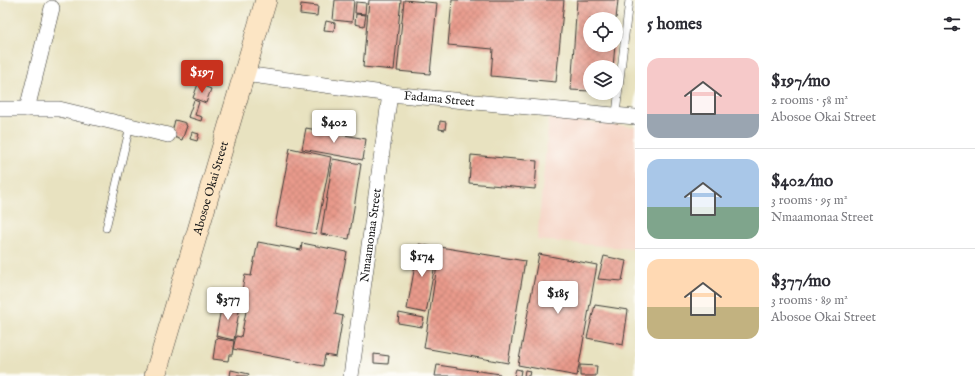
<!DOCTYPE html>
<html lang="en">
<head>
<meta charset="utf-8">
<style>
  body { margin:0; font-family:"IM FELL English",serif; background:#f2f2f3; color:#2b2b33; height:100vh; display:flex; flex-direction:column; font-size:15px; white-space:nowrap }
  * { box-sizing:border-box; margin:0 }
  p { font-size:13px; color:#7c7c81 }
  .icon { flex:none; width:22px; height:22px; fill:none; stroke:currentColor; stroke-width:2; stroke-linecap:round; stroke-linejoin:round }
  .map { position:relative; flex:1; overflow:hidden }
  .drawer { display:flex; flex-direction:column; background:#fff; width:340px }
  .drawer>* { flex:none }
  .controls { position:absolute; left:583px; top:12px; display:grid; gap:8px }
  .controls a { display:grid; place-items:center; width:40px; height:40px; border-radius:50%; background:#fff; box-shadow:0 2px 10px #0003; font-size:20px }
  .price { position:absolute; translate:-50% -34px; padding:0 9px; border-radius:4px; background:#fff; color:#222; font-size:13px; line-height:26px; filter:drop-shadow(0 1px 2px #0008) }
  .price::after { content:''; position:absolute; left:50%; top:24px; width:12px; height:9px; margin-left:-6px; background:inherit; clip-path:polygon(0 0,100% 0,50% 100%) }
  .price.selected { background:#c8321e; color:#fff }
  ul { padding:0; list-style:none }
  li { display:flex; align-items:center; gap:12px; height:100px; padding:0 12px }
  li+li { border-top:1px solid #e1e1e2 }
  li span { display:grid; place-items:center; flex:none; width:112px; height:80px; border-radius:12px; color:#555 }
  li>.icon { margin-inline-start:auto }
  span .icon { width:48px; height:48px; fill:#fffc; stroke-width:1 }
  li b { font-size:17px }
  h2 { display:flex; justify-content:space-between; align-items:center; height:48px; padding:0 12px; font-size:17px }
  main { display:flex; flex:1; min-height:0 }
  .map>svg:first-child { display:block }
  .built { fill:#f5d2c2 }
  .building { fill:url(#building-cross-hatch) }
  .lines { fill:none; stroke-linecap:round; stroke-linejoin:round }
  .lane-casing { stroke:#3b3a35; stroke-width:8 }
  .street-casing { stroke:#3b3a35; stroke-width:16 }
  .secondary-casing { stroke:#3b3a35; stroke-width:22 }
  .lane { stroke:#fff; stroke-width:7 }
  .street { stroke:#fff; stroke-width:15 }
  .secondary { stroke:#fce5c4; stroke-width:21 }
  .labels { text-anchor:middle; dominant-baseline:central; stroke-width:3; stroke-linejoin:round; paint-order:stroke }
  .street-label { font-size:12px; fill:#1c1c1c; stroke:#fdfcf7 }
</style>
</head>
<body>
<main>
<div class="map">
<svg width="635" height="376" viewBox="0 0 635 376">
  <defs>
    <pattern id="building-cross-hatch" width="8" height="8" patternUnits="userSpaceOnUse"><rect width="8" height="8" fill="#e89a8b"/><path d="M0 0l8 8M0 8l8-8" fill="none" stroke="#c68477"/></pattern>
  </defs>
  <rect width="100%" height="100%" fill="#fdfcf7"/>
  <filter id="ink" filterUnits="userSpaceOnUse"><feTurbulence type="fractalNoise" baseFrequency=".025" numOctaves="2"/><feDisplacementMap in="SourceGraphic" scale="8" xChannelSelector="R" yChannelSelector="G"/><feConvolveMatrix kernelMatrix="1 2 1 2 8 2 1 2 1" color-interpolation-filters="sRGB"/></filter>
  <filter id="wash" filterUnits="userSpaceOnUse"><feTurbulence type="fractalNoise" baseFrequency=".012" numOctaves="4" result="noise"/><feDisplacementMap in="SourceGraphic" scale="16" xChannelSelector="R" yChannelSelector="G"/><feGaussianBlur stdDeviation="0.9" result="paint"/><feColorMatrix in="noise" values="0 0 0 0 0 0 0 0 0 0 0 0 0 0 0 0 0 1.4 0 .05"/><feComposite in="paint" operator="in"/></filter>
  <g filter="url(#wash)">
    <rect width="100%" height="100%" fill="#e8e2c0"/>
    <path class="built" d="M 549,118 L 635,127 L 635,249 L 537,240 Z"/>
    <g id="blocks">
      <g class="building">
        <path d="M 335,0 L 354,0 L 352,22 L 333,20 Z"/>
        <path d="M 369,0 L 401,0 L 394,70 L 363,67 Z"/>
        <path d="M 404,0 L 437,3 L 430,74 L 397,71 Z"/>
        <path d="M 452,0 L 564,0 L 556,82 L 491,76 L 493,49 L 448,45 Z"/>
        <path d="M 577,0 L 618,0 L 616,19 L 590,19 L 590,45 L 615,45 L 613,67 L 590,67 L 590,91 L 571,90 Z"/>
        <path d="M 356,2 L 366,3 L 365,14 L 355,13 Z"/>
        <path d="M 301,4 L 318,6 L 317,16 L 300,14 Z"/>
        <path d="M 356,14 L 366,15 L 364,26 L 355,24 Z"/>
        <path d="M 326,21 L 335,23 L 334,31 L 324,30 Z"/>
        <path d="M 198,84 L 211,89 L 206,103 L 193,98 Z"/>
        <path d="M 194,100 L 199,102 L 195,115 L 202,117 L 201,121 L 188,117 Z"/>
        <path d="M 175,120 L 186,123 L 186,125 L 187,126 L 182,140 L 171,136 Z"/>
        <path d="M 440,121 L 446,122 L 445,130 L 439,129 Z"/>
        <path d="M 306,128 L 366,139 L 363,160 L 302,149 Z"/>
        <path d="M 192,132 L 199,134 L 197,141 L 190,139 Z"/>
        <path d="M 290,148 L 331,157 L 316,234 L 275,226 Z"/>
        <path d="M 471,155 L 537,161 L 535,189 L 469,183 Z"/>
        <path d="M 333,159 L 361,164 L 349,239 L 321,234 Z"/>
        <path d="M 258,242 L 301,250 L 302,243 L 347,252 L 335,314 L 343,316 L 336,357 L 325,355 L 323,366 L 233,349 L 236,336 L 241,337 L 247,306 L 239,305 L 245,275 L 251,276 Z"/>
        <path d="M 419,244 L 438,248 L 426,313 L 407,309 Z"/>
        <path d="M 440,247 L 525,261 L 508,363 L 424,348 Z"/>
        <path d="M 539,254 L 597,265 L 577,376 L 518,365 Z"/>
        <path d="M 604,256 L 626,261 L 622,281 L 598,279 Z"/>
        <path d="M 222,303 L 240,306 L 234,340 L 216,336 Z"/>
        <path d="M 595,305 L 628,310 L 623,345 L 587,338 Z"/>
        <path d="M 399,313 L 424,318 L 422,327 L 398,323 Z"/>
        <path d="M 216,338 L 234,341 L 232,355 L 229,355 L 228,361 L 213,359 Z"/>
        <path d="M 374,354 L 389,356 L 388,364 L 374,363 Z"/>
        <path d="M 437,365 L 500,374 L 500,376 L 435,376 Z"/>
        <path d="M 580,365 L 597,366 L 596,376 L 580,376 Z"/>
        <path d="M 516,369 L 521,370 L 520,376 L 514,376 Z"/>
        <path d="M 231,370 L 249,374 L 248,376 L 230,376 Z"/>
        <path d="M 525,370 L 530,371 L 529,376 L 524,376 Z"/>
      </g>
    </g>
  </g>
  <g filter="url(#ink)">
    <use href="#blocks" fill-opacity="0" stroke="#3b3a35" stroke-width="1"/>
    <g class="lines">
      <g class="lane-casing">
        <g id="lane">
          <path d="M 616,114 L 629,0"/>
          <path d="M 106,228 L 130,126"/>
        </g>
      </g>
      <g class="street-casing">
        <g id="street">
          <path id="s1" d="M 244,74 L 390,94 L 635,117"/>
          <path d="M 0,109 L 59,109 L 168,135"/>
          <path d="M 27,109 L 52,8"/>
          <path id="s2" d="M 351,376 L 390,94"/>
        </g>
      </g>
      <g class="secondary-casing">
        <g id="secondary">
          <path id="s3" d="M 155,376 L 266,0"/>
        </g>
      </g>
      <use href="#lane" class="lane"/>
      <use href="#street" class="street"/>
      <use href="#secondary" class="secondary"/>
    </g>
  </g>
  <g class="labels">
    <g class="street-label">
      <text stroke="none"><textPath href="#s1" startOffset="197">Fadama Street</textPath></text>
      <text stroke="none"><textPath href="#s3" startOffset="196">Abosoe Okai Street</textPath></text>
      <text stroke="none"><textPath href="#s2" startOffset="142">Nmaamonaa Street</textPath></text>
    </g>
  </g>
</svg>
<div class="controls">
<a><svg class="icon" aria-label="locate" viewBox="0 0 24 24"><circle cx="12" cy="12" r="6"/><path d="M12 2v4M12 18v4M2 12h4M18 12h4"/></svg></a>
<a><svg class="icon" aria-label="layers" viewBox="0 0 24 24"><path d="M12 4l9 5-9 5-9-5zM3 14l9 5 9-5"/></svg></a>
</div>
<b class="price selected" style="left:202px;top:94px">$197</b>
<b class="price" style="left:334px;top:144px">$402</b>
<b class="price" style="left:422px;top:278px">$174</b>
<b class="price" style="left:558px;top:315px">$185</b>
<b class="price" style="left:228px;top:321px">$377</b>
</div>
<section class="drawer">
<h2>5 homes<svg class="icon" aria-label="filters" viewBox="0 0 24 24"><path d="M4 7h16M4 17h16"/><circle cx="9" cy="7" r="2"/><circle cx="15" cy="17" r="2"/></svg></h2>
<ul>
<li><span style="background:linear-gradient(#f6c9c9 70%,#9aa5b1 0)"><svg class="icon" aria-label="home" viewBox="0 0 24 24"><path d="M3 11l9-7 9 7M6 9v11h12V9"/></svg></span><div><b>$197/mo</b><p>2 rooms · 58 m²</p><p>Abosoe Okai Street</p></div></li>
<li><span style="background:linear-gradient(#a9c7e8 60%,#7fa58c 0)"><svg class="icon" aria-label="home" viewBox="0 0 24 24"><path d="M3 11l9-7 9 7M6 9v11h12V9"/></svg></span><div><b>$402/mo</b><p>3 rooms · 95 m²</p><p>Nmaamonaa Street</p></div></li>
<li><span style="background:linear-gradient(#ffd9b3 60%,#c2b280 0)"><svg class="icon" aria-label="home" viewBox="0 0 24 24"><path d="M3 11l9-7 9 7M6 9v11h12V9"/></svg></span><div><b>$377/mo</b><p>3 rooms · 89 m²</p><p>Abosoe Okai Street</p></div></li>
</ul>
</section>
</main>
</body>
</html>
